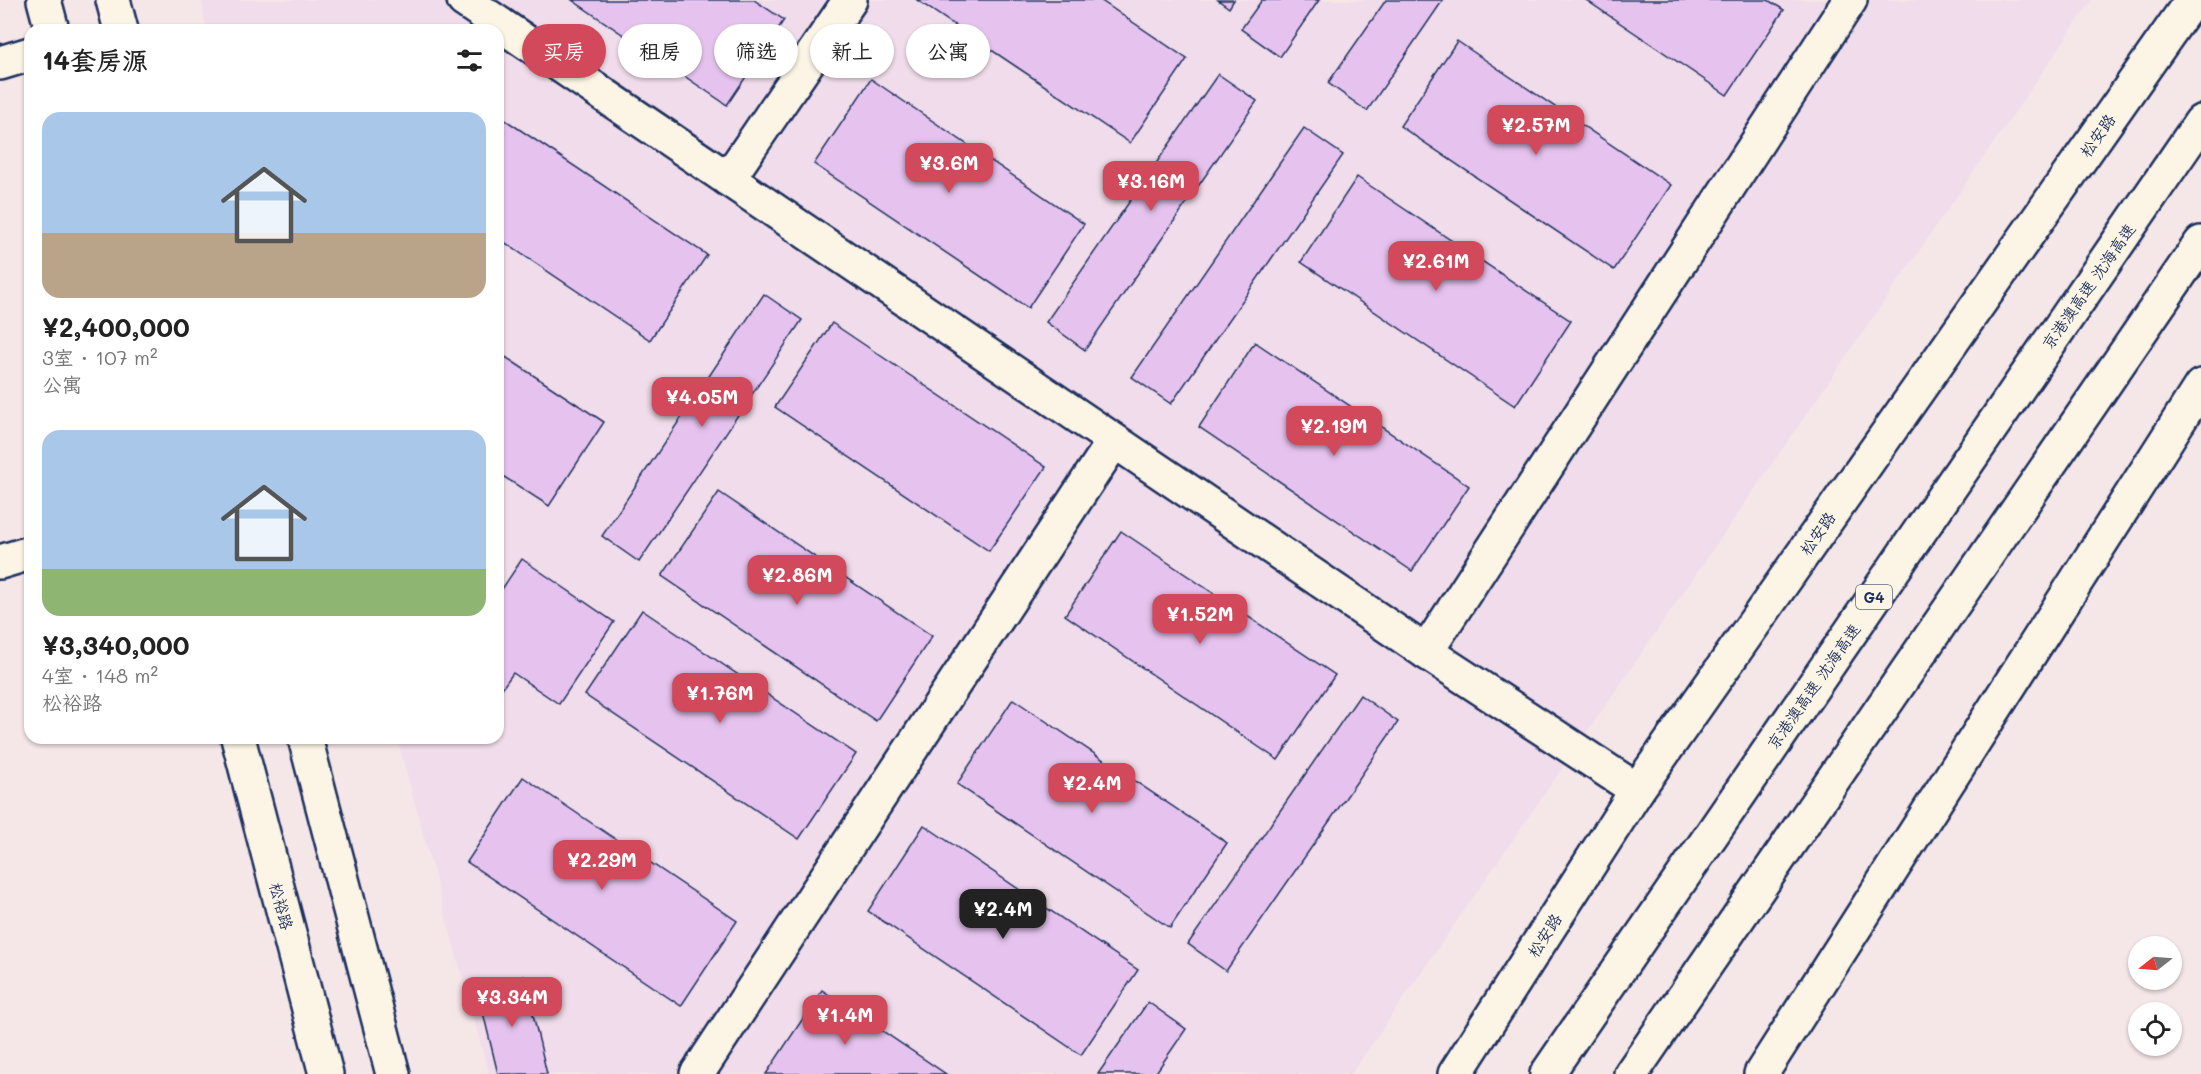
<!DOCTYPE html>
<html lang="zh">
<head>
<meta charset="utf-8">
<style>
  body { margin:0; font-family:Mali,"LXGW WenKai TC",sans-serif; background:#f2f2f2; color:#222; height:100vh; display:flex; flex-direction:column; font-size:22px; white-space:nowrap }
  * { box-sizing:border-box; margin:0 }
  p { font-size:20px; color:#767676 }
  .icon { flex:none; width:33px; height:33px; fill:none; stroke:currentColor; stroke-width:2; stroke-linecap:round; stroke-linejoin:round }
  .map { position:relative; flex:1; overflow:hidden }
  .sheet { position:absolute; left:24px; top:24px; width:480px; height:720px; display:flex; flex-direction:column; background:#fff; border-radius:18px; box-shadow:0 2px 4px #0004 }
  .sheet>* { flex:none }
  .top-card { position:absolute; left:522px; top:24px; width:570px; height:54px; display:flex; gap:12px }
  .needle { width:39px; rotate:253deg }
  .buttons { position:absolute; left:2128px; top:936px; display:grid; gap:12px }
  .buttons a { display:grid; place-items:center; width:54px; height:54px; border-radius:50%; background:#fff; box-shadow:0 2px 4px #0004; font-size:30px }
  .price { position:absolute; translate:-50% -51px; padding:0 14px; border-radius:12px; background:#d1495b; color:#fff; font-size:20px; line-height:39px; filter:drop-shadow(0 2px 3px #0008) }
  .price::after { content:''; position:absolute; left:50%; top:36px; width:18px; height:14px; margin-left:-9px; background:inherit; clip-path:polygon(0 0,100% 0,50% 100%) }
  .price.selected { background:#222; color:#fff }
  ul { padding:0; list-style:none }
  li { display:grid; align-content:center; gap:12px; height:318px; padding:0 18px }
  li span { display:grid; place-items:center; height:186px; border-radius:18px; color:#555 }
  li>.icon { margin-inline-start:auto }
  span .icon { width:108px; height:108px; fill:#fffc; stroke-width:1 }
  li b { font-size:26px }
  h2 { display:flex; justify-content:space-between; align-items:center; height:72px; padding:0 18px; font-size:26px }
  .chip { padding:0 21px; border-radius:27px; background:#fff; box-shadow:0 2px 4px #0004; font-size:21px; line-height:54px }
  .chip.selected { background:#d1495b; color:#fff }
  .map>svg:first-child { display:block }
  .built { fill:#f0dcea }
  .building { fill:#e6c3ef; stroke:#1b2f5e; stroke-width:1.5 }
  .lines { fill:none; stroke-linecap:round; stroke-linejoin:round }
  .minor-casing { stroke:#1b2f5e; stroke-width:38 }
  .major-casing { stroke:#1b2f5e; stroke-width:38 }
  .highway-casing { stroke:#1b2f5e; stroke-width:38 }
  .minor { stroke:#fcf5e5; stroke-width:33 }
  .major { stroke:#fcf5e5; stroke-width:33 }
  .highway { stroke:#fcf5e5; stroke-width:33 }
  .labels { text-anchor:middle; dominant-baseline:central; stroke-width:4.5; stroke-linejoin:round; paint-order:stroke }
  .shield { fill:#fcf5e5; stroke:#5e6a86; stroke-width:1.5 }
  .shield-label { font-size:15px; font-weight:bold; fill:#1b2f5e }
  .street-label { font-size:16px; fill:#1b2f5e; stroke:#fcf5e5 }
</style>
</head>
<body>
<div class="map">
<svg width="2201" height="1074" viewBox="0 0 2201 1074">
  <rect width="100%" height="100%" fill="#f5e6e8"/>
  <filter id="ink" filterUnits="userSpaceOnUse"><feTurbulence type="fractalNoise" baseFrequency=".0167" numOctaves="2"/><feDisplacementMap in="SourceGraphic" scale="12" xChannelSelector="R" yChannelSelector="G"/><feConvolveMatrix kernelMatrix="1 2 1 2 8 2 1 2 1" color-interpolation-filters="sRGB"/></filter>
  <g filter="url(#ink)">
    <path class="built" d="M 202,0 L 2092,0 L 1351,1074 L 489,1074 L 397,738 L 498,738 L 498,30 L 206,30 Z"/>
    <g class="building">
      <path d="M 572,0 L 754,0 L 784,20 L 727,105 Z"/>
      <path d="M 917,0 L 1100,0 L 1187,59 L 1130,143 Z"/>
      <path d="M 1218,0 L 1234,0 L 1229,8 Z"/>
      <path d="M 1262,0 L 1319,0 L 1280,57 L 1241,29 Z"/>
      <path d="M 1386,0 L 1443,0 L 1367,111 L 1328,83 Z"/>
      <path d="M 1586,0 L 1768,0 L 1784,10 L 1727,95 Z"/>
      <path d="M 1457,41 L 1671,185 L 1614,270 L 1400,126 Z"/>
      <path d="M 1218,74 L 1257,101 L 1085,350 L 1046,322 Z"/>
      <path d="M 871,79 L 1084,224 L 1028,308 L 814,164 Z"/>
      <path d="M 498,115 L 707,255 L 650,340 L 498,238 Z"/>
      <path d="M 1304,128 L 1343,155 L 1171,404 L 1132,377 Z"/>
      <path d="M 1357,177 L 1571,321 L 1515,406 L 1301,262 Z"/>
      <path d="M 764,294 L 802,320 L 639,562 L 602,536 Z"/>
      <path d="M 832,323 L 1046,467 L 989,551 L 775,407 Z"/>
      <path d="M 1255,342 L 1469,486 L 1412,571 L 1199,427 Z"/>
      <path d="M 498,352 L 604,422 L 549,506 L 498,473 Z"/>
      <path d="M 719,492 L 932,636 L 876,721 L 662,576 Z"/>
      <path d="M 1121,531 L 1335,675 L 1278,760 L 1065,615 Z"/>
      <path d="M 522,559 L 614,622 L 559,704 L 513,673 L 498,694 L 498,595 Z"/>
      <path d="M 642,610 L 856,754 L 799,839 L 585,695 Z"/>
      <path d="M 1360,695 L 1398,722 L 1226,971 L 1188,944 Z"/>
      <path d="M 1013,699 L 1227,843 L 1170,928 L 957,784 Z"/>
      <path d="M 523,777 L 737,921 L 681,1006 L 467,862 Z"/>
      <path d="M 924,825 L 1138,970 L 1081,1055 L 868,911 Z"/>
      <path d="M 524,976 L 547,1074 L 498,1074 L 477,988 Z"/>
      <path d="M 822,990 L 946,1074 L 766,1074 Z"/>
      <path d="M 1148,1002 L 1186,1029 L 1155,1074 L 1098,1074 Z"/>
    </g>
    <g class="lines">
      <g class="minor-casing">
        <g id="minor">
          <path d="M 44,0 L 52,30"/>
          <path d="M 113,0 L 121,30"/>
          <path d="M 464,0 L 1426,652 L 1637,790"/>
          <path d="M 0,63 L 30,54"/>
          <path d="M 728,179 L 850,0"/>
          <path d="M 0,562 L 30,553"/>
          <path d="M 1426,652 L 1850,0"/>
          <path d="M 238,738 L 326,1074"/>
          <path d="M 305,738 L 393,1074"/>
          <path d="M 697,1074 L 1114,441"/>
        </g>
      </g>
      <g class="major-casing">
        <g id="major">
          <path d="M 1455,1074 L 1637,790 L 2192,0"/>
          <path d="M 1761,1074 L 2201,386"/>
        </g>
      </g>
      <g class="highway-casing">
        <g id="highway">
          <path d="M 1547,1074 L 2201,122"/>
          <path d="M 1631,1074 L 2201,243"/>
        </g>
      </g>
      <use href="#minor" class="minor"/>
      <use href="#major" class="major"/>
      <use href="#highway" class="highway"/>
    </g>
  </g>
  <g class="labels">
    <rect class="shield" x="1856" y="585" width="36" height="24" rx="4.5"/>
    <g class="shield-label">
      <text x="1874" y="597">G4</text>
    </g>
    <g class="street-label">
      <text transform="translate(2097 135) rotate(-55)">松安路</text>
      <text transform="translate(2088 286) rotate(-55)">京港澳高速 沈海高速</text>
      <text transform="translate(1817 533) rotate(-55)">松安路</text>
      <text transform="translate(1813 686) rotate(-55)">京港澳高速 沈海高速</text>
      <text transform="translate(282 906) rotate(75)">松裕路</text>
      <text transform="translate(1544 935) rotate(-57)">松安路</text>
    </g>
  </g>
</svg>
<div class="buttons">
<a><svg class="needle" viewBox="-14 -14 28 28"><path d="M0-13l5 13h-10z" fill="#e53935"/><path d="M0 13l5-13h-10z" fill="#767676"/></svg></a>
<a><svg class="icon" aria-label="locate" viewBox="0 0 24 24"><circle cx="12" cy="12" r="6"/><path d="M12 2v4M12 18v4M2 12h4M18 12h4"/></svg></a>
</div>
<b class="price" style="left:1536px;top:156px">¥2.57M</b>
<b class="price" style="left:949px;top:194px">¥3.6M</b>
<b class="price" style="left:1151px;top:212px">¥3.16M</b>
<b class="price" style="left:1436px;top:292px">¥2.61M</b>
<b class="price" style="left:702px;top:428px">¥4.05M</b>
<b class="price" style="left:1334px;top:457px">¥2.19M</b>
<b class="price" style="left:797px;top:606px">¥2.86M</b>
<b class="price" style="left:1200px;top:645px">¥1.52M</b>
<b class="price" style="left:720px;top:724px">¥1.76M</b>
<b class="price" style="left:1092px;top:814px">¥2.4M</b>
<b class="price" style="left:602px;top:891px">¥2.29M</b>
<b class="price selected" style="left:1003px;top:940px">¥2.4M</b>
<b class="price" style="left:512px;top:1028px">¥3.34M</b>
<b class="price" style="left:845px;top:1046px">¥1.4M</b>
<div class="top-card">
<a class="chip selected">买房</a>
<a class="chip">租房</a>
<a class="chip">筛选</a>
<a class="chip">新上</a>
<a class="chip">公寓</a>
</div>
<section class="sheet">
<h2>14套房源<svg class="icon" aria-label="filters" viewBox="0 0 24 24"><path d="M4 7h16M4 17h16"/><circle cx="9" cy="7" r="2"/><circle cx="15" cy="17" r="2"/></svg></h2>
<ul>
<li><span style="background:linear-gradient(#a9c7e8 65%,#b9a48a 0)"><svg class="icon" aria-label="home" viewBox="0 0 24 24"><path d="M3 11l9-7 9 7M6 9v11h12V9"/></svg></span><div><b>¥2,400,000</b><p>3室 · 107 m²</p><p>公寓</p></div></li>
<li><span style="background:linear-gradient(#a9c7e8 75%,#8fb573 0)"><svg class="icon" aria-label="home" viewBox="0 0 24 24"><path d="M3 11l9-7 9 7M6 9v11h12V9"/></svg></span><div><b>¥3,340,000</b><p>4室 · 148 m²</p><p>松裕路</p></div></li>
</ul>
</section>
</div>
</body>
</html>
